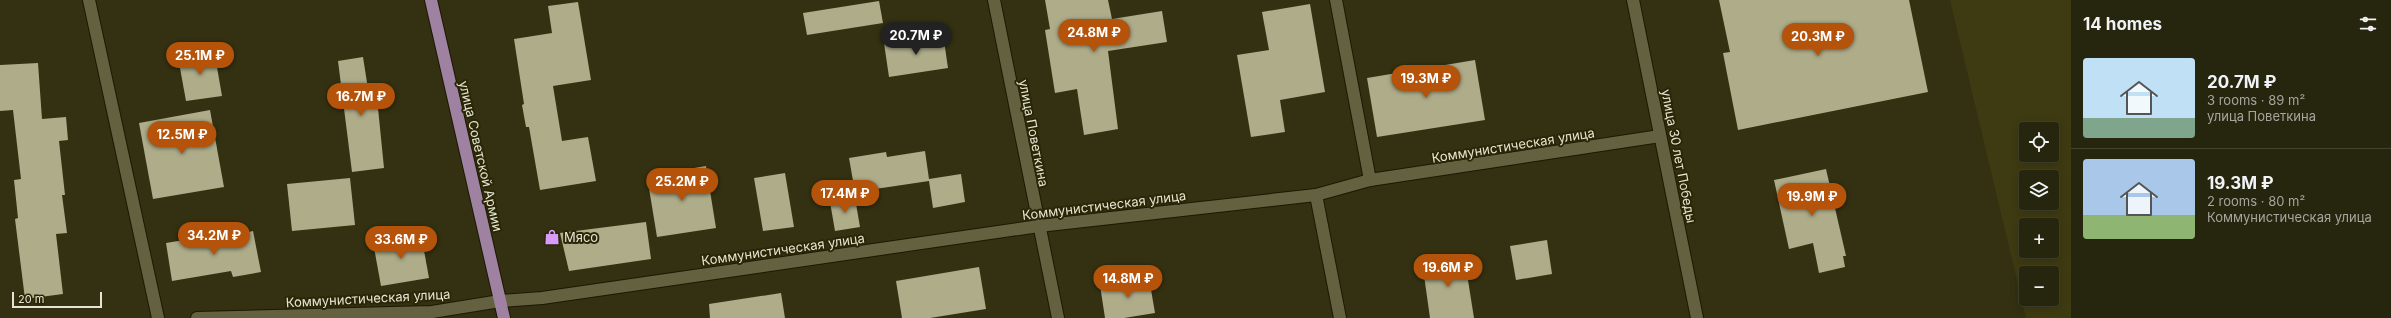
<!DOCTYPE html>
<html lang="en">
<head>
<meta charset="utf-8">
<style>
  body { margin:0; font-family:Inter,sans-serif; background:#32311b; color:#f1f3f6; height:100vh; display:flex; flex-direction:column; font-size:15px; white-space:nowrap }
  * { box-sizing:border-box; margin:0 }
  p { font-size:13px; color:#a4a59d }
  .icon { flex:none; width:22px; height:22px; fill:none; stroke:currentColor; stroke-width:2; stroke-linecap:round; stroke-linejoin:round }
  .map { position:relative; flex:1; overflow:hidden }
  .details { display:flex; flex-direction:column; background:#26250d; width:320px }
  .details>* { flex:none }
  .fabs { position:absolute; left:2019px; top:122px; display:grid; gap:8px }
  .fabs a { display:grid; place-items:center; width:40px; height:40px; border-radius:4px; background:#26250d; box-shadow:0 2px 10px #0003,0 0 0 1px #42422e; font-size:20px }
  .scale { position:absolute; left:12px; bottom:10px; width:90px; box-sizing:border-box; padding-left:4px; border:2px solid #e5e4d2; border-top:0; font-size:11px; line-height:14px; white-space:nowrap; color:#e5e4d2; -webkit-text-stroke:3px #2a2707; paint-order:stroke }
  .price { position:absolute; translate:-50% -34px; padding:0 9px; border-radius:14px; background:#b45309; color:#fff; font-size:13px; line-height:26px; filter:drop-shadow(0 1px 2px #0008) }
  .price::after { content:''; position:absolute; left:50%; top:24px; width:12px; height:9px; margin-left:-6px; background:inherit; clip-path:polygon(0 0,100% 0,50% 100%) }
  .price.active { background:#222; color:#fff }
  ul { padding:0; list-style:none }
  li { display:flex; align-items:center; gap:12px; height:100px; padding:0 12px }
  li+li { border-top:1px solid #42422e }
  li span { display:grid; place-items:center; flex:none; width:112px; height:80px; border-radius:4px; color:#555 }
  li>.icon { margin-inline-start:auto }
  span .icon { width:48px; height:48px; fill:#fffc; stroke-width:1 }
  li b { font-size:17px }
  h2 { display:flex; justify-content:space-between; align-items:center; height:48px; padding:0 12px; font-size:17px }
  main { display:flex; flex:1; min-height:0 }
  .map>svg:first-child { display:block }
  .built { fill:#3e3b12; fill-rule:evenodd }
  .building { fill:#aeac89 }
  .lines { fill:none; stroke-linecap:round; stroke-linejoin:round }
  .minor-casing { stroke:#1b1900; stroke-width:14 }
  .major-casing { stroke:#1b1900; stroke-width:14 }
  .minor { stroke:#636140; stroke-width:12 }
  .major { stroke:#9f82a2; stroke-width:12 }
  .labels { text-anchor:middle; dominant-baseline:central; stroke-width:4; stroke-linejoin:round; paint-order:stroke }
  .street-label { font-size:13px; fill:#e5e4d2; stroke:#2a2707 }
  .poi-label { font-size:13px; fill:#e5e4d2; stroke:#2a2707; text-anchor:start }
</style>
</head>
<body>
<main>
<div class="map">
<svg width="2071" height="318" viewBox="0 0 2071 318">
  <rect width="100%" height="100%" fill="#333111"/>
  <path class="built" d="M 1950,0 L 2071,0 L 2071,318 L 2026,318 ZM 2026,129 L 2052,129 L 2052,155 L 2026,155 ZM 2026,177 L 2052,177 L 2052,203 L 2026,203 ZM 2026,225 L 2052,225 L 2052,251 L 2026,251 ZM 2026,273 L 2052,273 L 2052,299 L 2026,299 Z"/>
  <g class="building">
    <path d="M 1045,0 L 1108,0 L 1112,19 L 1162,11 L 1167,42 L 1108,51 L 1118,129 L 1084,135 L 1077,89 L 1055,93 L 1045,30 L 1050,29 Z"/>
    <path d="M 1719,0 L 1909,0 L 1928,92 L 1738,130 L 1723,53 L 1730,52 Z"/>
    <path d="M 879,1 L 883,23 L 807,35 L 803,13 Z"/>
    <path d="M 578,2 L 591,80 L 553,86 L 562,141 L 588,137 L 596,181 L 540,190 L 529,127 L 526,127 L 522,105 L 524,104 L 514,39 L 552,33 L 548,6 Z"/>
    <path d="M 1310,4 L 1325,92 L 1280,100 L 1285,132 L 1251,137 L 1237,55 L 1269,50 L 1262,12 Z"/>
    <path d="M 943,34 L 948,68 L 889,77 L 884,43 Z"/>
    <path d="M 214,50 L 222,96 L 186,101 L 178,57 Z"/>
    <path d="M 363,57 L 368,89 L 376,88 L 384,168 L 352,172 L 338,61 Z"/>
    <path d="M 1475,60 L 1485,120 L 1377,137 L 1367,78 Z"/>
    <path d="M 38,63 L 42,119 L 66,117 L 68,140 L 59,141 L 65,195 L 62,195 L 67,233 L 56,234 L 63,294 L 25,299 L 15,219 L 18,218 L 14,180 L 21,179 L 13,110 L 0,111 L 0,65 Z"/>
    <path d="M 210,110 L 224,187 L 153,199 L 139,123 Z"/>
    <path d="M 925,151 L 929,179 L 961,174 L 965,202 L 933,208 L 929,181 L 855,192 L 849,158 L 886,152 L 887,157 Z"/>
    <path d="M 706,166 L 716,228 L 657,237 L 647,176 Z"/>
    <path d="M 1826,169 L 1846,256 L 1843,256 L 1845,267 L 1819,273 L 1813,243 L 1789,249 L 1774,180 Z"/>
    <path d="M 785,173 L 794,227 L 763,231 L 754,178 Z"/>
    <path d="M 350,178 L 355,225 L 292,231 L 287,184 Z"/>
    <path d="M 855,198 L 860,227 L 835,231 L 830,202 Z"/>
    <path d="M 646,222 L 651,259 L 569,271 L 560,233 Z"/>
    <path d="M 239,231 L 240,234 L 253,231 L 261,272 L 233,277 L 231,271 L 172,281 L 166,243 Z"/>
    <path d="M 421,234 L 429,278 L 381,286 L 373,242 Z"/>
    <path d="M 1547,240 L 1552,274 L 1516,280 L 1510,246 Z"/>
    <path d="M 1464,255 L 1474,318 L 1430,318 L 1422,261 Z"/>
    <path d="M 979,267 L 986,309 L 930,318 L 902,318 L 896,281 Z"/>
    <path d="M 1149,278 L 1155,313 L 1124,318 L 1105,318 L 1100,285 Z"/>
    <path d="M 781,293 L 785,318 L 710,318 L 709,304 Z"/>
  </g>
  <g class="lines">
    <g class="minor-casing">
      <g id="minor">
        <path d="M 89,0 L 158,318"/>
        <path d="M 994,0 L 1058,318"/>
        <path d="M 1336,0 L 1370,180"/>
        <path d="M 1633,0 L 1697,318"/>
        <path d="M 1316,195 L 1340,318"/>
        <path d="M 197,318 L 432,312 L 500,301 L 542,298 L 1039,226 L 1316,195 L 1370,180 L 1660,136"/>
      </g>
    </g>
    <g class="major-casing">
      <path id="major" d="M 431,0 L 504,318"/>
    </g>
    <use href="#minor" class="minor"/>
    <use href="#major" class="major"/>
  </g>
  <defs>
    <g id="shop-bare" transform="scale(1.2)"><path d="M-5-2.5h2.3a2.7 3.5 0 0 1 5.4 0H5L5.5 6h-11ZM-1.5-2.5h3a1.5 2.3 0 0 0-3 0Z" fill="#d79bf9" stroke="#2a2707" stroke-width="2.5" paint-order="stroke"/></g>
  </defs>
  <g fill-rule="evenodd">
    <use href="#shop-bare" x="552" y="237"/>
  </g>
  <g class="labels">
    <g class="street-label">
      <text transform="translate(1034 133) rotate(79)">улица Поветкина</text>
      <text transform="translate(1513 145) rotate(-9)">Коммунистическая улица</text>
      <text transform="translate(481 156) rotate(77)">улица Советской Армии</text>
      <text transform="translate(1679 156) rotate(79)">улица 30 лет Победы</text>
      <text transform="translate(1104 205) rotate(-7)">Коммунистическая улица</text>
      <text transform="translate(783 249) rotate(-8)">Коммунистическая улица</text>
      <text transform="translate(368 298) rotate(-3)">Коммунистическая улица</text>
    </g>
    <g class="poi-label">
      <text x="564" y="237">Мясо</text>
    </g>
  </g>
</svg>
<div class="fabs">
<a><svg class="icon" aria-label="locate" viewBox="0 0 24 24"><circle cx="12" cy="12" r="6"/><path d="M12 2v4M12 18v4M2 12h4M18 12h4"/></svg></a>
<a><svg class="icon" aria-label="layers" viewBox="0 0 24 24"><path d="M12 4l9 5-9 5-9-5zM3 14l9 5 9-5"/></svg></a>
<a>+</a>
<a>−</a>
</div>
<div class="scale">20 m</div>
<b class="price" style="left:1094px;top:53px">24.8M ₽</b>
<b class="price active" style="left:916px;top:56px">20.7M ₽</b>
<b class="price" style="left:1818px;top:57px">20.3M ₽</b>
<b class="price" style="left:200px;top:76px">25.1M ₽</b>
<b class="price" style="left:1426px;top:99px">19.3M ₽</b>
<b class="price" style="left:361px;top:117px">16.7M ₽</b>
<b class="price" style="left:182px;top:155px">12.5M ₽</b>
<b class="price" style="left:682px;top:202px">25.2M ₽</b>
<b class="price" style="left:845px;top:214px">17.4M ₽</b>
<b class="price" style="left:1812px;top:217px">19.9M ₽</b>
<b class="price" style="left:214px;top:256px">34.2M ₽</b>
<b class="price" style="left:401px;top:260px">33.6M ₽</b>
<b class="price" style="left:1448px;top:288px">19.6M ₽</b>
<b class="price" style="left:1128px;top:299px">14.8M ₽</b>
</div>
<section class="details">
<h2>14 homes<svg class="icon" aria-label="filters" viewBox="0 0 24 24"><path d="M4 7h16M4 17h16"/><circle cx="9" cy="7" r="2"/><circle cx="15" cy="17" r="2"/></svg></h2>
<ul>
<li><span style="background:linear-gradient(#bfe0f5 75%,#7fa58c 0)"><svg class="icon" aria-label="home" viewBox="0 0 24 24"><path d="M3 11l9-7 9 7M6 9v11h12V9"/></svg></span><div><b>20.7M ₽</b><p>3 rooms · 89 m²</p><p>улица Поветкина</p></div></li>
<li><span style="background:linear-gradient(#a9c7e8 70%,#8fb573 0)"><svg class="icon" aria-label="home" viewBox="0 0 24 24"><path d="M3 11l9-7 9 7M6 9v11h12V9"/></svg></span><div><b>19.3M ₽</b><p>2 rooms · 80 m²</p><p>Коммунистическая улица</p></div></li>
</ul>
</section>
</main>
</body>
</html>
